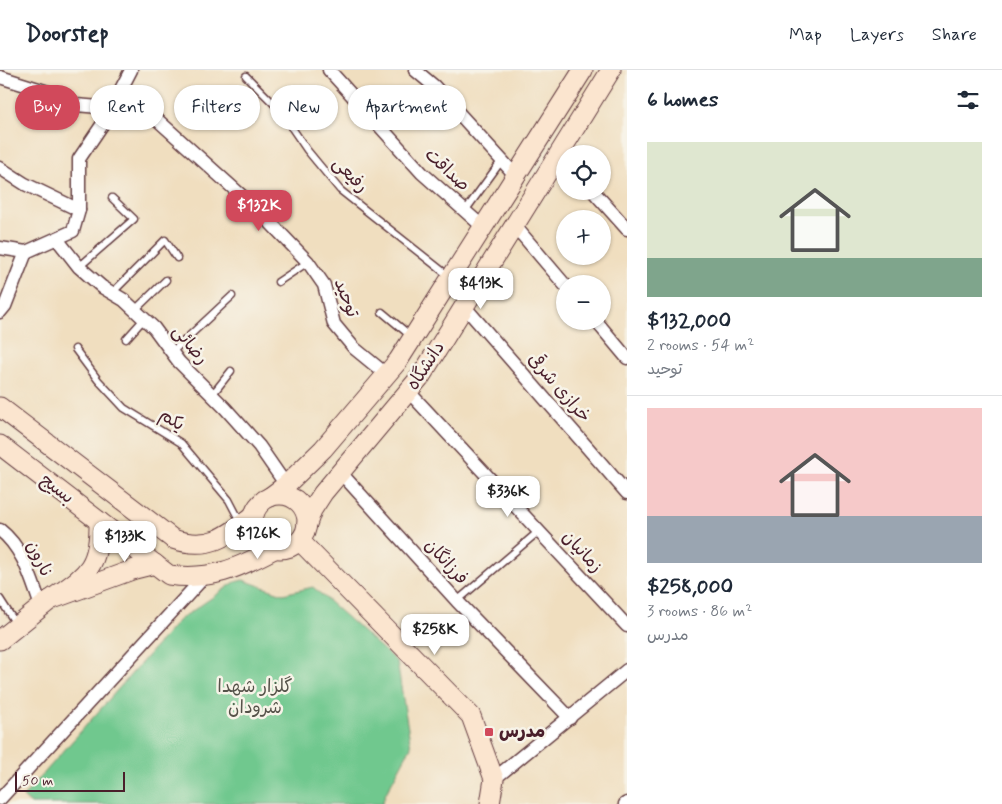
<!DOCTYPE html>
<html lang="en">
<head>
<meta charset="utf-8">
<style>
  body { margin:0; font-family:Mynerve,"Playpen Sans Arabic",sans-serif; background:#f6f6f7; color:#1f2937; height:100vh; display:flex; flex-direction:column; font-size:19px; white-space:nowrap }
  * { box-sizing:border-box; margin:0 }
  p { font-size:16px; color:#747a83 }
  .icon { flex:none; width:28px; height:28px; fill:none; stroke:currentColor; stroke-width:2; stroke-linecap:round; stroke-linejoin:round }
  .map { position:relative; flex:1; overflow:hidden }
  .drawer { display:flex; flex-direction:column; background:#fff; width:375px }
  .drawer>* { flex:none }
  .top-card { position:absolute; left:15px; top:15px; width:475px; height:45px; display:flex; gap:10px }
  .buttons { position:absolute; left:556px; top:75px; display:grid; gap:10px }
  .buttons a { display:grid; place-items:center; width:55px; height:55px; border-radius:50%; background:#fff; box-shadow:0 1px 4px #0004; font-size:25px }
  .scale { position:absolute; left:15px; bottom:12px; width:110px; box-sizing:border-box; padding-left:5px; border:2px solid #4a1f2b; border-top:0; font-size:14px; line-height:18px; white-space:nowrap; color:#4a1f2b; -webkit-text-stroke:4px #f7f3e8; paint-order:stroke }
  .price { position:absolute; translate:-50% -42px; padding:0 11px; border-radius:10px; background:#fff; color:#222; font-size:16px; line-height:32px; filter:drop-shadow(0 1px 2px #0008) }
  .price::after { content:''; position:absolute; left:50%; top:30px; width:15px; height:11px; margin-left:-8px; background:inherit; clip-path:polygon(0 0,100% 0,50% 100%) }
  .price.active { background:#d1495b; color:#fff }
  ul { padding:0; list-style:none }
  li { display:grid; align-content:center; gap:10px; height:265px; padding:0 20px }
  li+li { border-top:1px solid #e0e1e3 }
  li span { display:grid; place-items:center; height:155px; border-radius:0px; color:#555 }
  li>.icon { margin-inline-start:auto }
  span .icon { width:90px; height:90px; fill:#fffc; stroke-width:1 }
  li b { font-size:21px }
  h2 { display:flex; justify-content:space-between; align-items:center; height:60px; padding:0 20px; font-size:21px }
  .tag { padding:0 18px; border-radius:22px; background:#fff; box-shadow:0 1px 4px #0004; font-size:18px; line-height:45px }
  .tag.active { background:#d1495b; color:#fff }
  header { display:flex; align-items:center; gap:30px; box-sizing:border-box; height:70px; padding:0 25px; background:#fff; border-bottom:1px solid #e0e1e3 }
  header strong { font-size:24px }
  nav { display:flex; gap:28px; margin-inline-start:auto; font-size:18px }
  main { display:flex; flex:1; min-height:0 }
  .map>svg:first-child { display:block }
  .green { fill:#70c88e; stroke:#5d745c }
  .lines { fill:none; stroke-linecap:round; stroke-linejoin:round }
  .lane-casing { stroke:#633c41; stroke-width:9 }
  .street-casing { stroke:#633c41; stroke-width:15 }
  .secondary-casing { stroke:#633c41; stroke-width:21 }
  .lane { stroke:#fff; stroke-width:6 }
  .street { stroke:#fff; stroke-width:12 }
  .secondary { stroke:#fbe5cf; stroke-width:19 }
  .poi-dot { fill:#d1495b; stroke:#f7f3e8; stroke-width:2 }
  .labels { text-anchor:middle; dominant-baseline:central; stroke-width:5; stroke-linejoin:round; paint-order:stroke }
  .street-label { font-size:18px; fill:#4a1f2b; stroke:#f7f3e8 }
  .park-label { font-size:18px; fill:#555249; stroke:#f7f3e8 }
  .poi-label { font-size:18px; font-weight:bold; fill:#4a1f2b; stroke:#f7f3e8; text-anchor:start }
</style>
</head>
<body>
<header>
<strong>Doorstep</strong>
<nav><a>Map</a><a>Layers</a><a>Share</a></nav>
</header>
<main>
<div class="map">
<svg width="627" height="734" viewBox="0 0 627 734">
  <rect width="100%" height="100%" fill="#f7f3e8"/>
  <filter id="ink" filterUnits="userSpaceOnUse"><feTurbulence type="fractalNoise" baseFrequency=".02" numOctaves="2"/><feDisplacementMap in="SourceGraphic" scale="10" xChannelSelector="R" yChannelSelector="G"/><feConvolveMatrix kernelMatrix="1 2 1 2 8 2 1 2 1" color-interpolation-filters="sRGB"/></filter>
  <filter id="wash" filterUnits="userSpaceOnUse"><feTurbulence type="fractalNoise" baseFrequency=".0096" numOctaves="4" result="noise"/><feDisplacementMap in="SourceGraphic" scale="20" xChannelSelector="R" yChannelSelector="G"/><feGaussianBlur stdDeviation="1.12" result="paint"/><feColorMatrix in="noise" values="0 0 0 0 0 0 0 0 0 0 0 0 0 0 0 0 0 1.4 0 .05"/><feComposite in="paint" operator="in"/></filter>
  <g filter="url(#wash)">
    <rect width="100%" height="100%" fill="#f0debf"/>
    <path class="green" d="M 243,510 L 283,524 L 313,517 L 397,592 L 411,677 L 386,723 L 382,734 L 31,734 L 23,727 L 179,550 L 235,512 Z"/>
  </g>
  <g filter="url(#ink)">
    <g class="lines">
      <g class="lane-casing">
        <g id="lane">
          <path d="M 246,6 L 279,39 L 307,80 L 340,120 L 450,207"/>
          <path d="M 465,141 L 502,90"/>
          <path d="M 79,197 L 134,149 L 112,128"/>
          <path d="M 278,212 L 308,192"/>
          <path d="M 112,223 L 165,170 L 177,188"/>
          <path d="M 135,240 L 166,210"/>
          <path d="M 382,242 L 412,267"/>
          <path d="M 126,269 L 144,249"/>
          <path d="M 75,279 L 98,310 L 124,338 L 181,373 L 229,430 L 241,453"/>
          <path d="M 172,282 L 232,226"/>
          <path d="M 212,325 L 231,301"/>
          <path d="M 0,529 L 16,554"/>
          <path d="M 457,531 L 539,461"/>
        </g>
      </g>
      <g class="street-casing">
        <g id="street">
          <path d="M 329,0 L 422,103 L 483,157"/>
          <path d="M 415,0 L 434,16 L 516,106"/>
          <path d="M 0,7 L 48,22 L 64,34 L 111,38"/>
          <path d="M 122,18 L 262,144 L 308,192 L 324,215 L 334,254 L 354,278 L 387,305"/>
          <path d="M 0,98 L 25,114 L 79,140"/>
          <path d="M 593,121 L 627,159"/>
          <path d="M 514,155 L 565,215"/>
          <path d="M 57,169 L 79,197 L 102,217 L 124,230 L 154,258 L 179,292 L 225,338 L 259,376 L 286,415"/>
          <path d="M 0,178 L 26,182"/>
          <path d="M 464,236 L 627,423"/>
          <path d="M 0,242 L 5,236 L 26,182 L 73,161 L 79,140 L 79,89 L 104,52 L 131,0"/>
          <path d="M 596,251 L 627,288"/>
          <path d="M 409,322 L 627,556"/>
          <path d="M 340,402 L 457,531 L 570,648"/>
          <path d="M 0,460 C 24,479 31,509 41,536"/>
          <path d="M 494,709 L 627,600"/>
          <path d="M 0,729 L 205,506"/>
          <path d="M 625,734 L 627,733"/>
        </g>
      </g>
      <g class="secondary-casing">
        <g id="secondary">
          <path d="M 0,337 L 173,469 C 208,481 227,467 254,445"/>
          <path d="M 0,375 L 169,505 C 211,511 238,498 274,479"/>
          <circle cx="280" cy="452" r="27"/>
          <path d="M 270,427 L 286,415 L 323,379 L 398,291 L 583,0"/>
          <path d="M 99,451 C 100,499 85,505 50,530 L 135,499 L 155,494"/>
          <path d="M 307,454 L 312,440 L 323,423 L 421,306 L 611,0"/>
          <path d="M 300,471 L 471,646 L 494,709 L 490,734"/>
          <path d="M 0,570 L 50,530"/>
        </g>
      </g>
      <use href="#lane" class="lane"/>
      <use href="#street" class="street"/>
      <use href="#secondary" class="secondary"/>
    </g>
  </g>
  <rect class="poi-dot" x="484" y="657" width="10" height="10" rx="2.5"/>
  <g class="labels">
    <g class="street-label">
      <text transform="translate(447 100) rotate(43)">صداقت</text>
      <text transform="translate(350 105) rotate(46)">رفیعی</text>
      <text transform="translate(346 228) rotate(69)">توحید</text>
      <text transform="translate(190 275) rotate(51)">رضائی</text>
      <text transform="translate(426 296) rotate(-57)">دانشگاه</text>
      <text transform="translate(559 318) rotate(49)">خرازی شرقی</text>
      <text transform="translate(172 350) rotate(33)">یکم</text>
      <text transform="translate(57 419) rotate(38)">بسیج</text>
      <text transform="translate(582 482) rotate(47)">زمانیان</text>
      <text transform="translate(39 489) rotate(64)">نارون</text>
      <text transform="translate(446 492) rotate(48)">فرزانگان</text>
    </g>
    <g class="park-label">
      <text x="255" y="617">گلزار شهدا<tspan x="255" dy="21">شرودان</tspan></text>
    </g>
    <g class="poi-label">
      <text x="499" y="662">مدرس</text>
    </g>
  </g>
</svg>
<div class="buttons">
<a><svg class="icon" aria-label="locate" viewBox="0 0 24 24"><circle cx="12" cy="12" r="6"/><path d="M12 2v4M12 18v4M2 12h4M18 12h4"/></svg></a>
<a>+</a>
<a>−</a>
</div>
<div class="scale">50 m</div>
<b class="price active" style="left:259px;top:162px">$132K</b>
<b class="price" style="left:481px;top:240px">$413K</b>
<b class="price" style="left:508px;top:448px">$336K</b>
<b class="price" style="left:258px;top:490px">$126K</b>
<b class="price" style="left:125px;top:493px">$133K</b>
<b class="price" style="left:435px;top:586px">$258K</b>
<div class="top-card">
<a class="tag active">Buy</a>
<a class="tag">Rent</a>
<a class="tag">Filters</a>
<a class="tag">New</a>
<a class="tag">Apartment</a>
</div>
</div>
<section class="drawer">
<h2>6 homes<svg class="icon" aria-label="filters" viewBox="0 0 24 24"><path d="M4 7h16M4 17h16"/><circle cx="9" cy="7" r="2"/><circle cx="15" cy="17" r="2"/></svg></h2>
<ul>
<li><span style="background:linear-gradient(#dfe7d0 75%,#7fa58c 0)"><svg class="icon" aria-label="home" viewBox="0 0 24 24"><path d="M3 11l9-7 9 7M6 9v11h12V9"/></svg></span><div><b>$132,000</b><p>2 rooms · 54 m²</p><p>توحید</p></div></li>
<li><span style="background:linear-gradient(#f6c9c9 70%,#9aa5b1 0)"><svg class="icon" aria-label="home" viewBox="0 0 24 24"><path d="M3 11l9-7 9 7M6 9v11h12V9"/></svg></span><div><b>$258,000</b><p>3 rooms · 86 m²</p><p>مدرس</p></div></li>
</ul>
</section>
</main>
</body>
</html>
